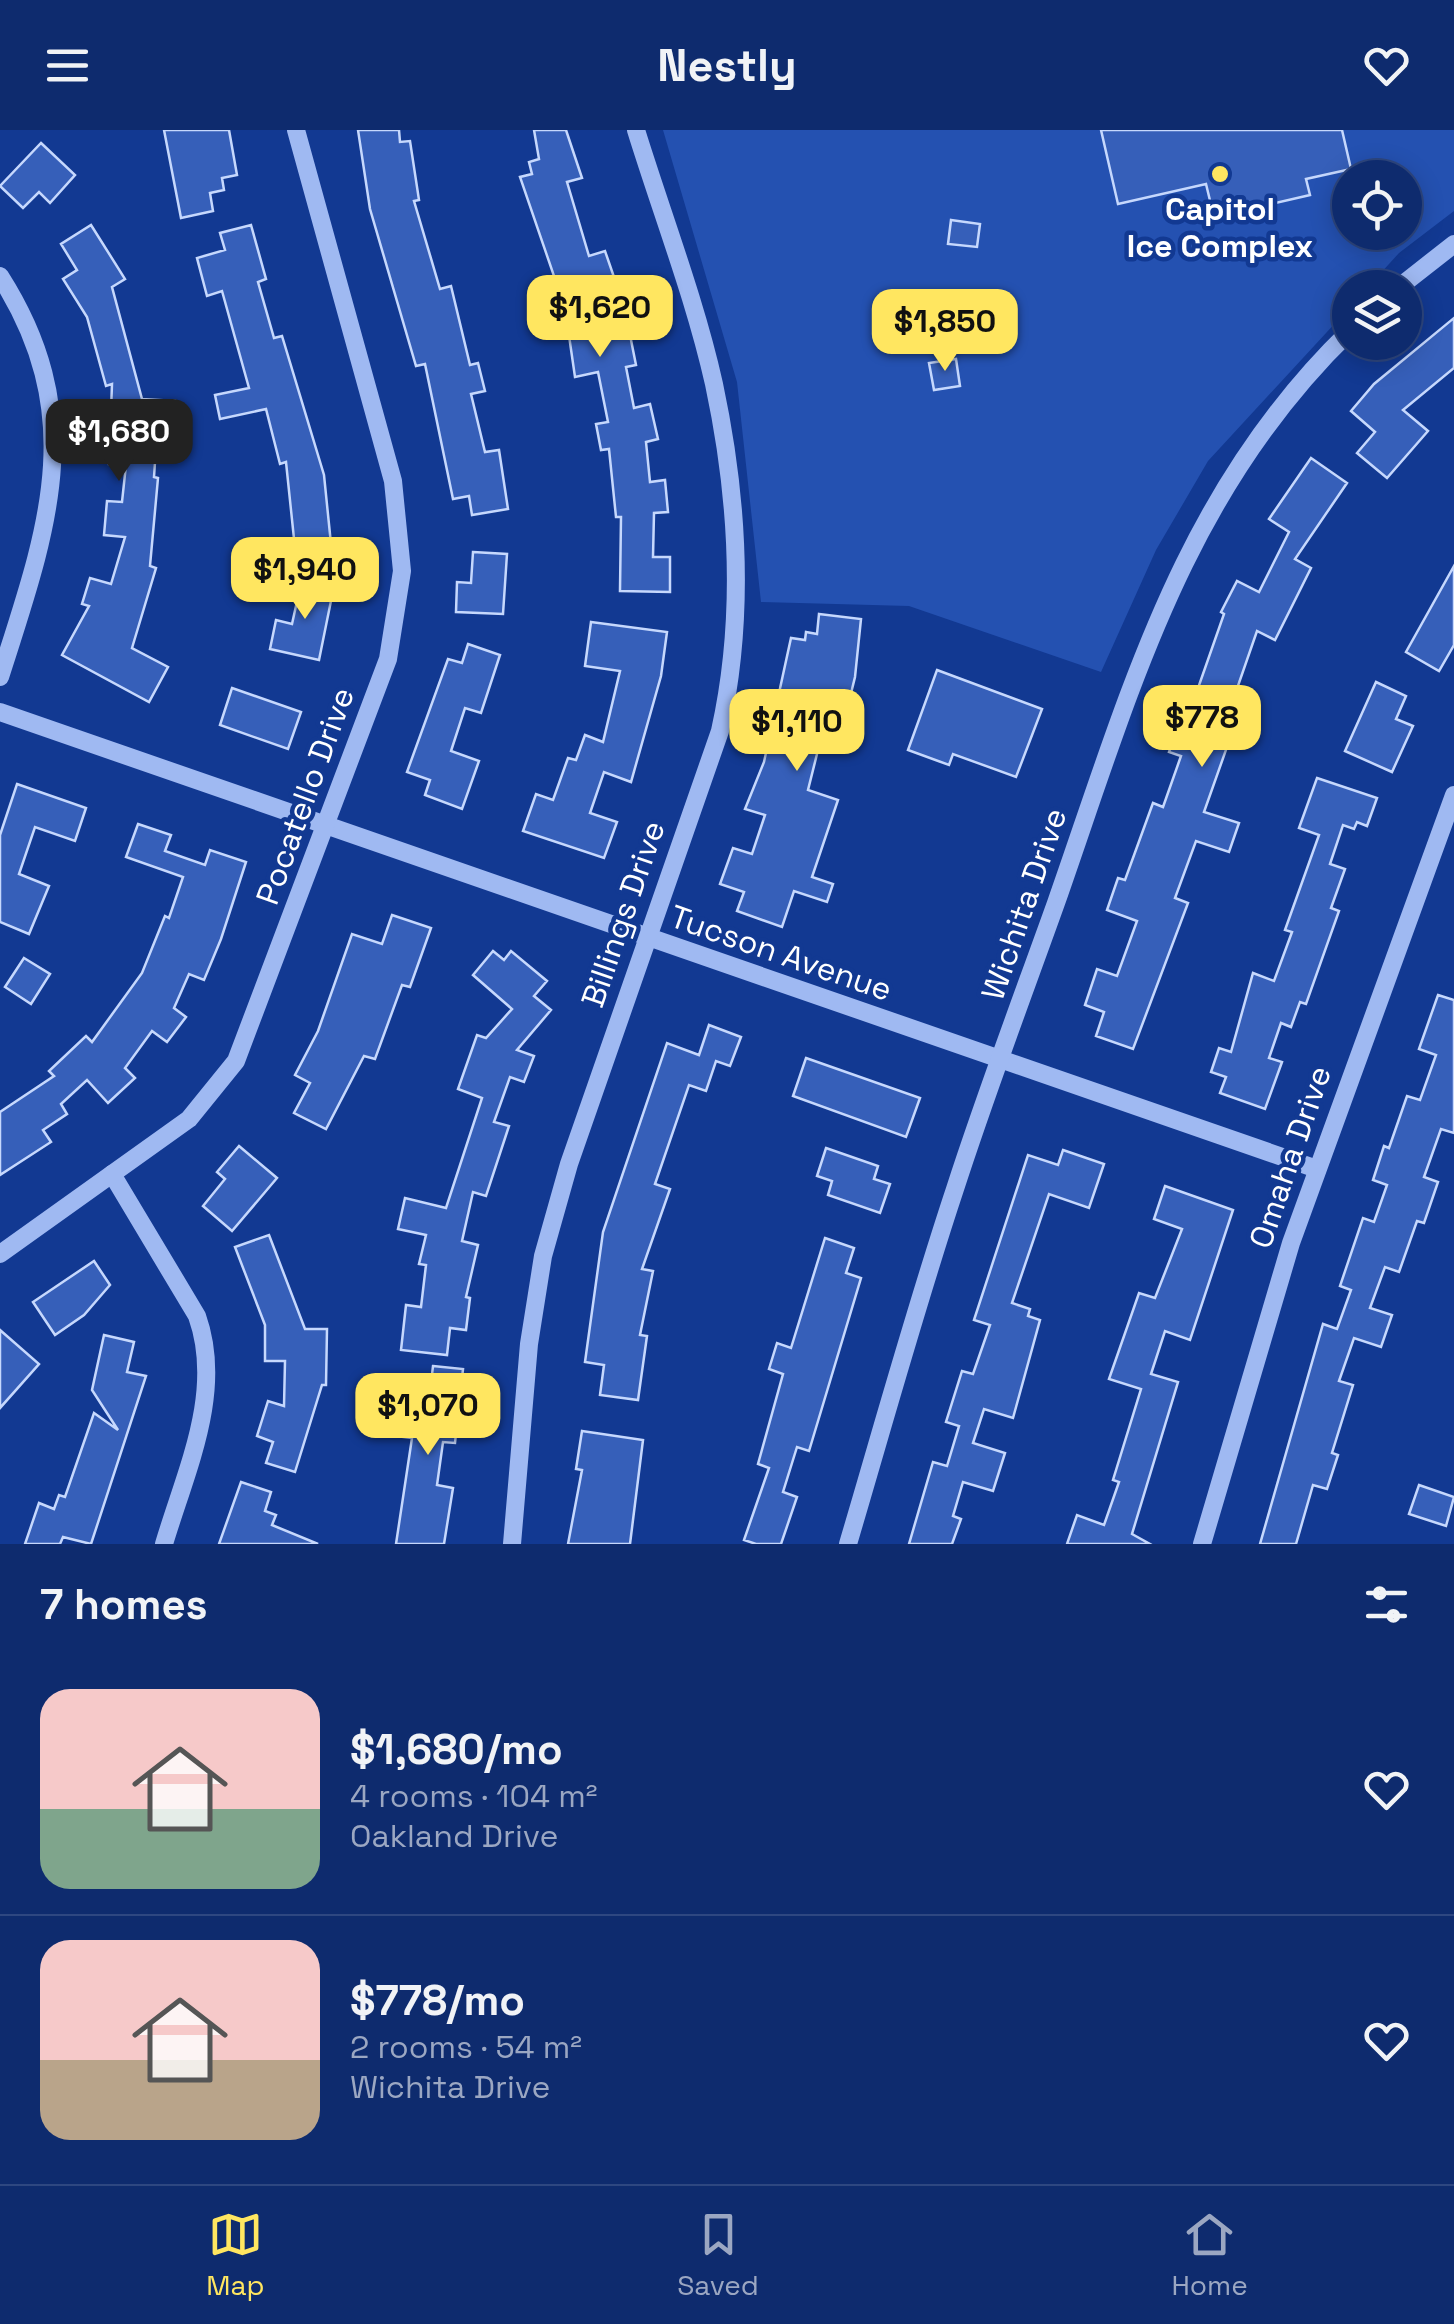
<!DOCTYPE html>
<html lang="en">
<head>
<meta charset="utf-8">
<style>
  body { margin:0; font-family:"Space Grotesk",sans-serif; background:#173373; color:#f1f3f6; height:100vh; display:flex; flex-direction:column; font-size:38px; white-space:nowrap }
  * { box-sizing:border-box; margin:0 }
  p { font-size:32px; color:#9ba7c2 }
  .icon { flex:none; width:55px; height:55px; fill:none; stroke:currentColor; stroke-width:2; stroke-linecap:round; stroke-linejoin:round }
  .map { position:relative; height:1414px; overflow:hidden }
  .drawer { display:flex; flex-direction:column; background:#0e2b6e; flex:1 }
  .drawer>* { flex:none }
  .tools { position:absolute; left:1332px; top:30px; display:grid; gap:20px }
  .tools a { display:grid; place-items:center; width:90px; height:90px; border-radius:50%; background:#0e2b6e; box-shadow:0 5px 25px #0003,0 0 0 2px #2e4781; font-size:50px }
  .price { position:absolute; translate:-50% -85px; padding:0 22px; border-radius:20px; background:#ffe660; color:#111; font-size:32px; line-height:65px; filter:drop-shadow(0 2px 5px #0008) }
  .price::after { content:''; position:absolute; left:50%; top:60px; width:30px; height:22px; margin-left:-15px; background:inherit; clip-path:polygon(0 0,100% 0,50% 100%) }
  .price.on { background:#222; color:#fff }
  ul { padding:0; list-style:none }
  li { display:flex; align-items:center; gap:30px; height:250px; padding:0 40px }
  li+li { border-top:2px solid #2e4781 }
  li span { display:grid; place-items:center; flex:none; width:280px; height:200px; border-radius:30px; color:#555 }
  li>.icon { margin-inline-start:auto }
  span .icon { width:120px; height:120px; fill:#fffc; stroke-width:1 }
  li b { font-size:42px }
  h2 { display:flex; justify-content:space-between; align-items:center; height:120px; padding:0 40px; font-size:42px }
  header { display:flex; justify-content:space-between; align-items:center; height:130px; padding:0 40px; background:#0e2b6e; font-size:45px; font-weight:800 }
  .menu { display:flex; justify-content:space-around; align-items:center; height:140px; border-top:2px solid #2e4781; background:#0e2b6e; font-size:28px; color:#9ba7c2 }
  .menu a { display:grid; justify-items:center; gap:5px }
  .menu .on { color:#ffe660 }
  .map>svg:first-child { display:block }
  .green { fill:#2451b1; fill-rule:evenodd }
  .building { fill:#365fb9; stroke:#c6d8fd; stroke-width:2.5 }
  .lines { fill:none; stroke-linecap:round; stroke-linejoin:round }
  .minor { stroke:#9fb9f2; stroke-width:18 }
  .poi-dot { fill:#ffe660; stroke:#123992; stroke-width:4 }
  .labels { text-anchor:middle; dominant-baseline:central; stroke-width:9; stroke-linejoin:round; paint-order:stroke }
  .poi-label { font-size:32px; font-weight:bold; fill:#fff; stroke:#123992 }
  .street-label { font-size:32px; fill:#fff; stroke:#123992 }
</style>
</head>
<body>
<header><svg class="icon" aria-label="menu" viewBox="0 0 24 24"><path d="M4 6h16M4 12h16M4 18h16"/></svg>Nestly<svg class="icon" aria-label="heart" viewBox="0 0 24 24"><path d="M12 20l-8-8c-3-5 5-10 8-4 3-6 11-1 8 4z"/></svg></header>
<div class="map">
<svg width="1454" height="1414" viewBox="0 0 1454 1414">
  <rect width="100%" height="100%" fill="#123992"/>
  <path class="green" d="M 663,0 L 1454,0 L 1454,81 L 1399,123 L 1368,157 L 1350,158 L 1350,177 L 1208,331 L 1156,420 L 1101,542 L 909,476 L 761,472 L 737,252 ZM 1350,48 L 1405,48 L 1405,102 L 1350,102 Z"/>
  <g class="building">
    <path d="M 164,0 L 229,0 L 237,45 L 222,48 L 224,60 L 210,63 L 213,81 L 181,88 Z"/>
    <path d="M 358,0 L 399,0 L 400,12 L 410,11 L 419,70 L 414,71 L 440,159 L 451,156 L 470,235 L 478,233 L 485,261 L 471,264 L 485,322 L 499,320 L 508,379 L 472,385 L 469,366 L 453,369 L 425,234 L 416,236 L 370,79 Z"/>
    <path d="M 534,0 L 566,0 L 582,48 L 567,52 L 589,126 L 605,121 L 615,150 L 594,157 L 601,195 L 612,193 L 613,203 L 629,200 L 636,235 L 626,237 L 634,278 L 650,274 L 658,309 L 646,312 L 650,352 L 665,350 L 668,382 L 654,383 L 653,427 L 670,427 L 670,462 L 620,461 L 621,387 L 616,387 L 609,319 L 601,320 L 596,294 L 608,292 L 598,242 L 575,247 L 565,178 L 520,47 L 532,44 L 529,32 L 539,29 Z"/>
    <path d="M 1101,0 L 1342,0 L 1351,39 L 1306,49 L 1310,65 L 1214,87 L 1206,54 L 1118,74 Z"/>
    <path d="M 41,13 L 75,45 L 50,73 L 39,62 L 23,78 L 0,56 Z"/>
    <path d="M 951,90 L 980,94 L 977,117 L 948,114 Z"/>
    <path d="M 91,95 L 125,149 L 112,157 L 142,269 L 175,271 L 174,304 L 157,303 L 154,347 L 158,348 L 150,436 L 156,438 L 132,518 L 168,537 L 149,572 L 62,525 L 89,476 L 82,474 L 90,448 L 111,454 L 125,407 L 104,405 L 107,371 L 122,372 L 126,335 L 109,334 L 112,254 L 106,256 L 87,187 L 63,149 L 77,140 L 61,114 Z"/>
    <path d="M 251,95 L 266,149 L 258,152 L 274,208 L 282,206 L 324,345 L 332,424 L 296,428 L 286,332 L 280,334 L 266,279 L 220,289 L 215,265 L 249,258 L 222,161 L 207,166 L 197,128 L 225,120 L 220,103 Z"/>
    <path d="M 1454,188 L 1454,238 L 1403,280 L 1428,301 L 1387,348 L 1357,323 L 1375,302 L 1351,281 L 1374,254 Z"/>
    <path d="M 956,229 L 960,256 L 934,260 L 929,233 Z"/>
    <path d="M 1311,328 L 1347,353 L 1295,429 L 1311,438 L 1275,510 L 1257,501 L 1224,596 L 1233,600 L 1204,682 L 1239,693 L 1229,722 L 1196,711 L 1175,768 L 1188,773 L 1133,919 L 1096,906 L 1104,882 L 1085,875 L 1097,839 L 1117,846 L 1137,791 L 1107,780 L 1118,748 L 1125,750 L 1153,673 L 1163,677 L 1181,626 L 1169,622 L 1183,582 L 1189,584 L 1224,484 L 1221,482 L 1237,451 L 1259,462 L 1289,402 L 1269,389 Z"/>
    <path d="M 473,422 L 507,424 L 503,484 L 456,482 L 457,452 L 471,453 Z"/>
    <path d="M 1454,436 L 1454,515 L 1439,541 L 1406,522 Z"/>
    <path d="M 302,449 L 334,456 L 319,530 L 270,519 L 276,490 L 292,494 Z"/>
    <path d="M 819,484 L 861,489 L 855,547 L 837,620 L 819,616 L 808,660 L 838,670 L 812,747 L 833,754 L 827,772 L 794,761 L 782,797 L 737,781 L 744,762 L 720,754 L 733,718 L 752,724 L 765,685 L 745,679 L 764,632 L 791,508 L 805,510 L 806,502 L 817,504 Z"/>
    <path d="M 591,492 L 667,502 L 661,546 L 631,652 L 604,642 L 590,683 L 617,692 L 604,728 L 523,701 L 536,664 L 553,670 L 568,628 L 576,630 L 585,605 L 603,612 L 620,541 L 585,536 Z"/>
    <path d="M 468,514 L 500,525 L 481,583 L 465,578 L 451,621 L 479,631 L 462,679 L 425,665 L 430,650 L 407,642 L 448,529 L 462,533 Z"/>
    <path d="M 937,540 L 1042,579 L 1016,647 L 953,624 L 949,635 L 908,620 Z"/>
    <path d="M 1376,552 L 1406,566 L 1396,589 L 1413,596 L 1392,642 L 1345,621 Z"/>
    <path d="M 232,558 L 301,582 L 288,619 L 220,595 Z"/>
    <path d="M 1317,648 L 1377,668 L 1367,696 L 1357,692 L 1354,699 L 1343,695 L 1330,734 L 1345,739 L 1331,778 L 1339,781 L 1306,874 L 1300,872 L 1291,897 L 1281,893 L 1269,928 L 1282,932 L 1265,979 L 1220,963 L 1226,947 L 1211,942 L 1219,918 L 1231,922 L 1253,843 L 1274,851 L 1292,802 L 1285,800 L 1319,705 L 1299,698 Z"/>
    <path d="M 17,654 L 86,678 L 75,711 L 35,697 L 19,744 L 49,756 L 29,804 L 0,792 L 0,705 Z"/>
    <path d="M 138,694 L 171,705 L 165,721 L 205,735 L 210,720 L 246,732 L 221,809 L 204,850 L 189,844 L 174,878 L 186,887 L 167,912 L 152,901 L 125,938 L 135,948 L 108,973 L 87,950 L 61,974 L 67,984 L 43,1000 L 51,1012 L 0,1045 L 0,982 L 54,946 L 49,941 L 86,906 L 92,912 L 142,843 L 165,786 L 169,788 L 183,747 L 126,727 Z"/>
    <path d="M 392,785 L 431,798 L 410,857 L 402,855 L 375,929 L 364,926 L 326,999 L 294,983 L 310,953 L 295,945 L 318,901 L 352,804 L 382,814 Z"/>
    <path d="M 493,821 L 504,830 L 511,821 L 547,851 L 534,866 L 551,880 L 517,920 L 534,926 L 524,952 L 510,947 L 494,992 L 509,996 L 486,1066 L 473,1062 L 462,1111 L 478,1115 L 466,1167 L 470,1168 L 466,1200 L 450,1198 L 447,1225 L 401,1220 L 406,1175 L 421,1177 L 426,1135 L 419,1134 L 426,1105 L 398,1099 L 405,1068 L 446,1078 L 482,968 L 458,959 L 477,905 L 486,908 L 512,879 L 473,845 Z"/>
    <path d="M 24,828 L 50,844 L 31,874 L 5,857 Z"/>
    <path d="M 1438,865 L 1454,870 L 1454,1003 L 1441,999 L 1424,1047 L 1438,1052 L 1424,1093 L 1417,1091 L 1399,1142 L 1385,1137 L 1370,1178 L 1392,1185 L 1381,1217 L 1354,1208 L 1339,1251 L 1353,1255 L 1332,1323 L 1338,1325 L 1327,1359 L 1313,1355 L 1296,1414 L 1260,1414 L 1323,1194 L 1337,1199 L 1351,1160 L 1340,1156 L 1363,1088 L 1374,1092 L 1387,1055 L 1373,1050 L 1384,1016 L 1389,1018 L 1407,966 L 1420,970 L 1436,925 L 1419,919 Z"/>
    <path d="M 709,895 L 741,907 L 730,936 L 716,931 L 706,961 L 689,955 L 655,1054 L 670,1059 L 642,1139 L 653,1141 L 640,1205 L 647,1206 L 638,1270 L 600,1265 L 604,1235 L 585,1232 L 603,1102 L 667,913 L 699,925 Z"/>
    <path d="M 806,928 L 920,968 L 906,1007 L 793,966 Z"/>
    <path d="M 239,1016 L 277,1048 L 232,1101 L 203,1076 L 225,1049 L 217,1042 Z"/>
    <path d="M 826,1018 L 878,1036 L 874,1049 L 890,1054 L 880,1083 L 828,1065 L 832,1051 L 817,1046 Z"/>
    <path d="M 1063,1020 L 1104,1034 L 1089,1078 L 1049,1064 L 1012,1173 L 1030,1179 L 1028,1186 L 1040,1190 L 1013,1288 L 984,1279 L 973,1313 L 1005,1323 L 993,1361 L 963,1352 L 953,1386 L 961,1389 L 952,1414 L 909,1414 L 933,1332 L 947,1336 L 959,1296 L 946,1292 L 962,1241 L 973,1244 L 990,1195 L 974,1190 L 1028,1025 L 1058,1035 Z"/>
    <path d="M 1165,1056 L 1233,1080 L 1190,1210 L 1165,1201 L 1151,1244 L 1178,1252 L 1132,1404 L 1150,1414 L 1067,1414 L 1077,1385 L 1104,1395 L 1119,1352 L 1113,1350 L 1141,1259 L 1109,1249 L 1139,1163 L 1155,1168 L 1182,1099 L 1154,1089 Z"/>
    <path d="M 269,1105 L 305,1199 L 327,1199 L 326,1255 L 322,1255 L 295,1342 L 266,1333 L 273,1312 L 257,1306 L 268,1271 L 284,1276 L 285,1231 L 265,1231 L 265,1195 L 235,1117 Z"/>
    <path d="M 825,1108 L 854,1118 L 846,1143 L 861,1148 L 809,1321 L 797,1317 L 783,1362 L 797,1367 L 781,1414 L 756,1414 L 744,1410 L 769,1338 L 758,1334 L 783,1244 L 769,1239 L 777,1213 L 791,1218 Z"/>
    <path d="M 94,1131 L 110,1155 L 84,1185 L 55,1205 L 33,1172 Z"/>
    <path d="M 0,1200 L 39,1234 L 0,1278 Z"/>
    <path d="M 104,1205 L 134,1212 L 127,1242 L 146,1246 L 91,1414 L 63,1407 L 60,1414 L 25,1414 L 39,1373 L 54,1379 L 59,1365 L 65,1367 L 94,1283 L 118,1300 L 92,1260 Z"/>
    <path d="M 433,1236 L 463,1239 L 455,1313 L 443,1312 L 437,1355 L 453,1358 L 444,1414 L 396,1414 L 412,1308 L 395,1306 L 399,1267 L 429,1270 Z"/>
    <path d="M 582,1301 L 643,1310 L 630,1414 L 568,1414 L 582,1340 L 576,1339 Z"/>
    <path d="M 241,1352 L 271,1362 L 265,1381 L 276,1385 L 272,1395 L 318,1414 L 219,1414 Z"/>
    <path d="M 1419,1355 L 1454,1367 L 1446,1396 L 1409,1384 Z"/>
  </g>
  <g class="lines">
    <g class="minor">
      <path d="M 0,146 C 90,287 47,400 0,547"/>
      <path d="M 1398,158 L 1454,114"/>
      <path d="M 0,582 L 1317,1039"/>
      <path d="M 112,1044 L 197,1186 C 224,1262 186,1340 164,1414"/>
      <path d="M 0,1124 L 189,989 L 236,931 L 388,529 L 402,441 L 393,351 L 296,0"/>
      <path d="M 512,1414 L 529,1214 L 543,1126 L 569,1034 L 720,601 C 745,488 738,367 714,254 C 695,169 662,84 636,0"/>
      <path d="M 848,1414 C 883,1296 916,1176 955,1059 C 986,963 1022,868 1056,773 C 1130,562 1183,362 1350,201"/>
      <path d="M 1202,1414 L 1291,1113 L 1454,665"/>
    </g>
  </g>
  <circle class="poi-dot" cx="1220" cy="44" r="10"/>
  <g class="labels">
    <g class="poi-label">
      <text x="1220" y="79">Capitol<tspan x="1220" dy="37">Ice Complex</tspan></text>
    </g>
    <g class="street-label">
      <text transform="translate(305 666) rotate(-70)">Pocatello Drive</text>
      <text transform="translate(1024 774) rotate(-71)">Wichita Drive</text>
      <text transform="translate(623 784) rotate(-71)">Billings Drive</text>
      <text transform="translate(781 823) rotate(19)">Tucson Avenue</text>
      <text transform="translate(1290 1027) rotate(-71)">Omaha Drive</text>
    </g>
  </g>
</svg>
<div class="tools">
<a><svg class="icon" aria-label="locate" viewBox="0 0 24 24"><circle cx="12" cy="12" r="6"/><path d="M12 2v4M12 18v4M2 12h4M18 12h4"/></svg></a>
<a><svg class="icon" aria-label="layers" viewBox="0 0 24 24"><path d="M12 4l9 5-9 5-9-5zM3 14l9 5 9-5"/></svg></a>
</div>
<b class="price" style="left:600px;top:230px">$1,620</b>
<b class="price" style="left:945px;top:244px">$1,850</b>
<b class="price on" style="left:119px;top:354px">$1,680</b>
<b class="price" style="left:305px;top:492px">$1,940</b>
<b class="price" style="left:1202px;top:640px">$778</b>
<b class="price" style="left:797px;top:644px">$1,110</b>
<b class="price" style="left:428px;top:1328px">$1,070</b>
</div>
<section class="drawer">
<h2>7 homes<svg class="icon" aria-label="filters" viewBox="0 0 24 24"><path d="M4 7h16M4 17h16"/><circle cx="9" cy="7" r="2"/><circle cx="15" cy="17" r="2"/></svg></h2>
<ul>
<li><span style="background:linear-gradient(#f6c9c9 60%,#7fa58c 0)"><svg class="icon" aria-label="home" viewBox="0 0 24 24"><path d="M3 11l9-7 9 7M6 9v11h12V9"/></svg></span><div><b>$1,680/mo</b><p>4 rooms · 104 m²</p><p>Oakland Drive</p></div><svg class="icon" aria-label="heart" viewBox="0 0 24 24"><path d="M12 20l-8-8c-3-5 5-10 8-4 3-6 11-1 8 4z"/></svg></li>
<li><span style="background:linear-gradient(#f6c9c9 60%,#b9a48a 0)"><svg class="icon" aria-label="home" viewBox="0 0 24 24"><path d="M3 11l9-7 9 7M6 9v11h12V9"/></svg></span><div><b>$778/mo</b><p>2 rooms · 54 m²</p><p>Wichita Drive</p></div><svg class="icon" aria-label="heart" viewBox="0 0 24 24"><path d="M12 20l-8-8c-3-5 5-10 8-4 3-6 11-1 8 4z"/></svg></li>
</ul>
</section>
<nav class="menu">
<a class="on"><svg class="icon" aria-label="map" viewBox="0 0 24 24"><path d="M3 6l6-2 6 2 6-2v14l-6 2-6-2-6 2zM9 4v14M15 6v14"/></svg>Map</a>
<a><svg class="icon" aria-label="saved" viewBox="0 0 24 24"><path d="M7 4h10v16l-5-4-5 4z"/></svg>Saved</a>
<a><svg class="icon" aria-label="home" viewBox="0 0 24 24"><path d="M3 11l9-7 9 7M6 9v11h12V9"/></svg>Home</a>
</nav>
</body>
</html>
